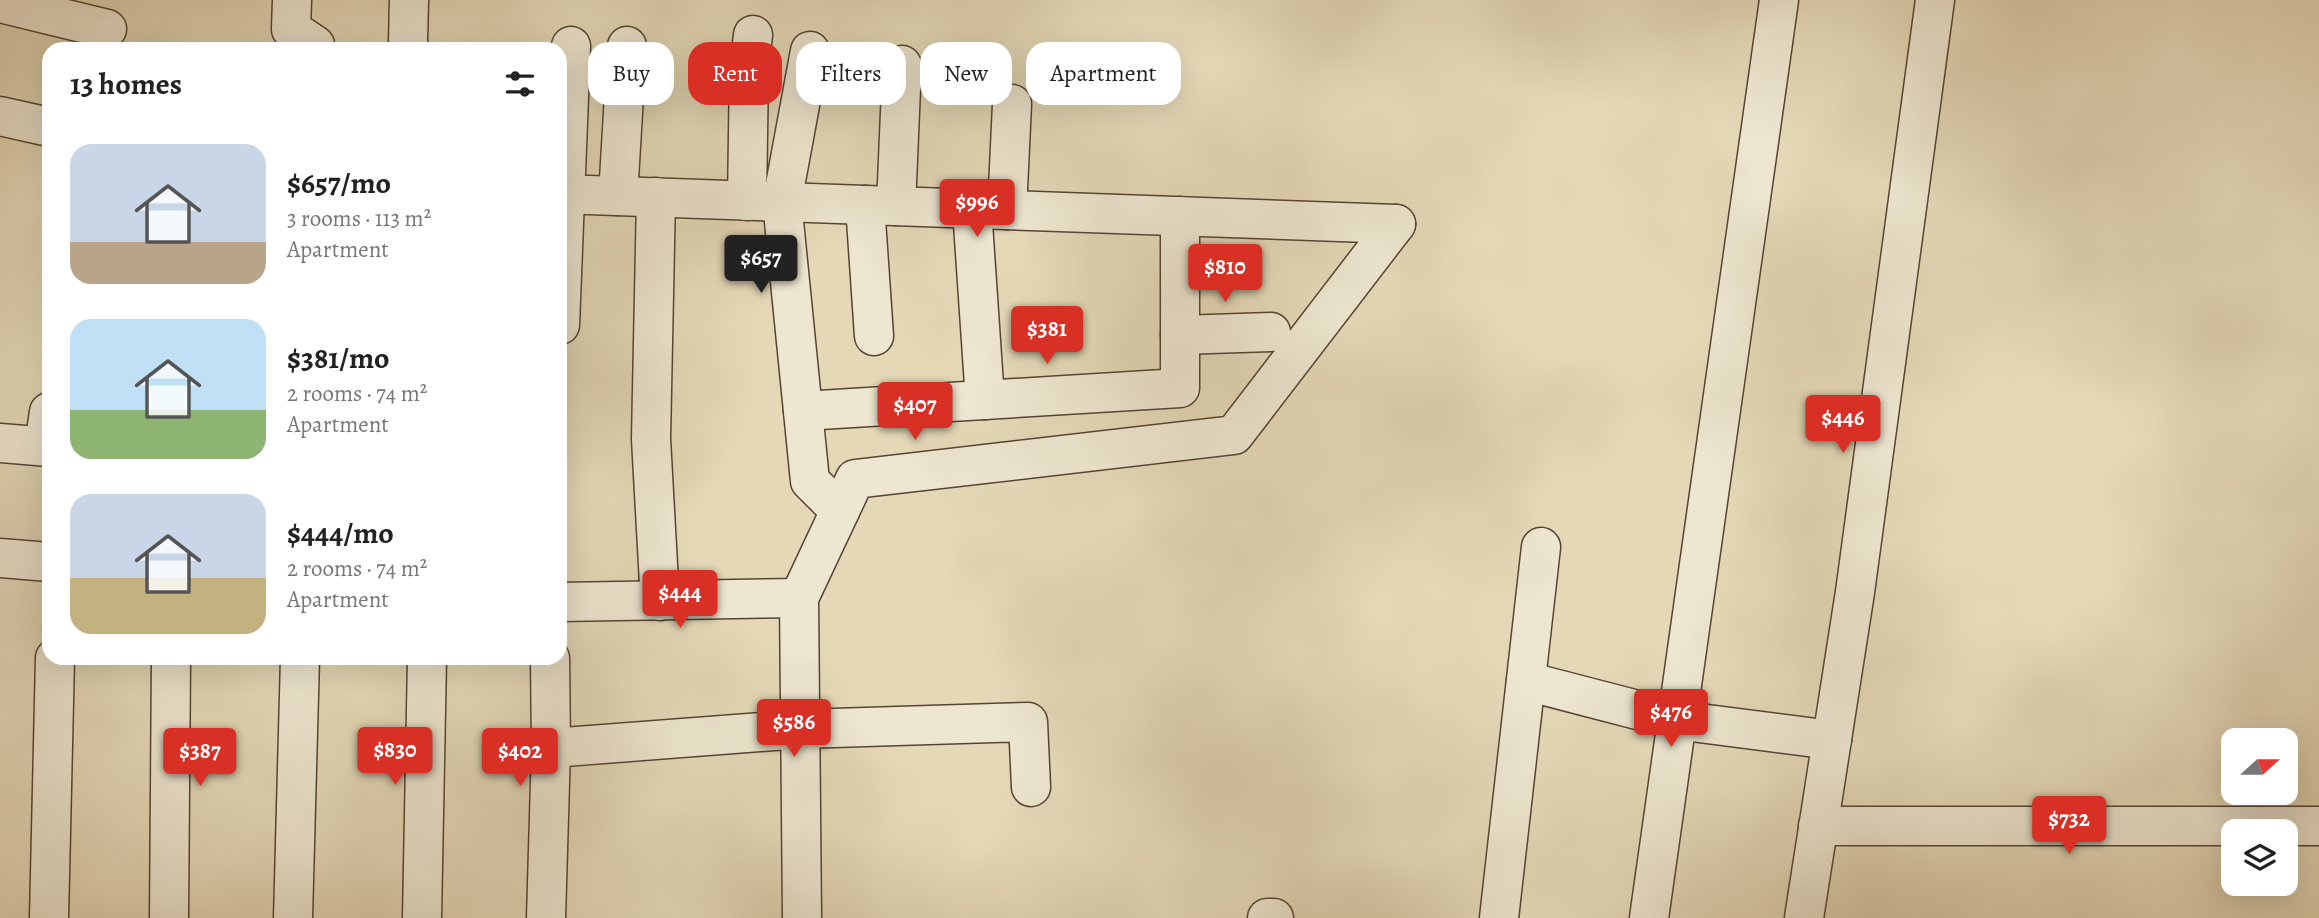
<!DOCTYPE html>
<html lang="en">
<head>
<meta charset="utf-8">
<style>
  body { margin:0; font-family:Alegreya,serif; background:#f2f2f2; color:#222; height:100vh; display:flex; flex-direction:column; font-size:26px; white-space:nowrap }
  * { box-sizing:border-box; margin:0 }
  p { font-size:23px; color:#767676 }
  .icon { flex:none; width:38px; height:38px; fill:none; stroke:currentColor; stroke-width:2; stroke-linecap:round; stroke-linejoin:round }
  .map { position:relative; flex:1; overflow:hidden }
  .side { position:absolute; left:42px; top:42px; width:525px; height:623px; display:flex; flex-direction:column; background:#fff; border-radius:21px; box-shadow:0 7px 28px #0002 }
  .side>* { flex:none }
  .top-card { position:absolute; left:588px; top:42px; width:665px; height:63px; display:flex; gap:14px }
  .needle { width:46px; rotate:69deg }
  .controls { position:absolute; left:2221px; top:728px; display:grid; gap:14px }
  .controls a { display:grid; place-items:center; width:77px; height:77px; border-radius:14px; background:#fff; box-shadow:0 7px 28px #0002; font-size:35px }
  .price { position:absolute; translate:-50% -60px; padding:0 16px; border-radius:7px; background:#d93025; color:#fff; font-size:23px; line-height:46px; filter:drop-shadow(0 2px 4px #0008) }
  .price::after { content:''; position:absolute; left:50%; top:42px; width:21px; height:16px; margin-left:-10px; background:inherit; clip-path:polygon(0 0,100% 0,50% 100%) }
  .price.on { background:#222; color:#fff }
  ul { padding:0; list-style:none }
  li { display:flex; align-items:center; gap:21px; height:175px; padding:0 28px }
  li span { display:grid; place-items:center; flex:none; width:196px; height:140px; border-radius:21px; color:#555 }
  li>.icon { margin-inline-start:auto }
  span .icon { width:84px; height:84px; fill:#fffc; stroke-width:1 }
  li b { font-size:30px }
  h2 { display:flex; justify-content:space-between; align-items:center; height:84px; padding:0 28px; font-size:30px }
  .chip { padding:0 24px; border-radius:21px; background:#fff; box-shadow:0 7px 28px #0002; font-size:24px; line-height:63px }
  .chip.on { background:#d93025; color:#fff }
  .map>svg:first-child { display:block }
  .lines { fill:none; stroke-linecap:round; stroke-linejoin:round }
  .street-casing { stroke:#564432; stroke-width:41 }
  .street { stroke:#ede6d0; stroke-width:38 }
</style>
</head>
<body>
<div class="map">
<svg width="2319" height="918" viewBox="0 0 2319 918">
  <rect width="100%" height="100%" fill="#e4d8b7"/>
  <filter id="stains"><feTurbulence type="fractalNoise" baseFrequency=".00286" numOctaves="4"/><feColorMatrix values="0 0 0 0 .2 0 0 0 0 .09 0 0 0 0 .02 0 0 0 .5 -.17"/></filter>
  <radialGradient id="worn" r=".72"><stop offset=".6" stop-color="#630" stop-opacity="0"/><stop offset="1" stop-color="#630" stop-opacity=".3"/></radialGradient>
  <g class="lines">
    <g class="street-casing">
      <g id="street">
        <path d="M 292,0 L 291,29 L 315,45 L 315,49"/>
        <path d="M 0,3 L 107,29"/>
        <path d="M 408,43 L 409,0"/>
        <path d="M 810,51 L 782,202 L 810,481 L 840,511"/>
        <path d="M 0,116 L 49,127"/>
        <path d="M 560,194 L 1396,224"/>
        <path d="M 618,196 L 627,46"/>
        <path d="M 656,197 L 651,439 L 660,601"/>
        <path d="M 747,201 L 749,68 L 753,35"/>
        <path d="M 865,205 L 874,336"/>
        <path d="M 896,206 L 902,65"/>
        <path d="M 972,209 L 985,400"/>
        <path d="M 1007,210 L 1012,104"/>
        <path d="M 560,325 L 571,46"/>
        <path d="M 1180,335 L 1271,332"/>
        <path d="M 803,411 L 1180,388 L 1180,216"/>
        <path d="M 0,443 L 49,447"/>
        <path d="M 44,446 L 49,412"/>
        <path d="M 0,558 L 49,562"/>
        <path d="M 560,602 L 799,598"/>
        <path d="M 1526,681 L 1676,720 L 1832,740"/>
        <path d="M 551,748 L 801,729 L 1028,722 L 1031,787"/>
        <path d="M 1818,826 L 2319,826"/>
        <path d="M 49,918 L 55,658"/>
        <path d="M 169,918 L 171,658"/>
        <path d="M 293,918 L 300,658"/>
        <path d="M 422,918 L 427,658"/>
        <path d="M 546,918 L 551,748 L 550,658"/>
        <path d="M 802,918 L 799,598 L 855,479 L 1234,435 L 1396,224"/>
        <path d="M 1267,918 L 1274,918"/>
        <path d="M 1499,918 L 1541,547"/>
        <path d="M 1649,918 L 1779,0"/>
        <path d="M 1804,918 L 1855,592 L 1935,0"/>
      </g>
    </g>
    <use href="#street" class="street"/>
  </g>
  <rect width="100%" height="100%" filter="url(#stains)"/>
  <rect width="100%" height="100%" fill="url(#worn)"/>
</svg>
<div class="controls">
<a><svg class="needle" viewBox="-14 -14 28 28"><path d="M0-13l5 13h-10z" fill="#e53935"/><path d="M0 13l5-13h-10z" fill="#767676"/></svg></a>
<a><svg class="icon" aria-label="layers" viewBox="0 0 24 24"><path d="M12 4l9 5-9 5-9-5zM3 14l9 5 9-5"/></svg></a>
</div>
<b class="price" style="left:977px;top:239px">$996</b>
<b class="price on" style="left:761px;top:295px">$657</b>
<b class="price" style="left:1225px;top:304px">$810</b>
<b class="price" style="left:1047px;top:366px">$381</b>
<b class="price" style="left:915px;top:442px">$407</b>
<b class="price" style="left:1843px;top:455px">$446</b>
<b class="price" style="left:680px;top:630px">$444</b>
<b class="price" style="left:1671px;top:749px">$476</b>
<b class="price" style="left:794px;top:759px">$586</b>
<b class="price" style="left:395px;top:787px">$830</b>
<b class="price" style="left:200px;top:788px">$387</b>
<b class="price" style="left:520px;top:788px">$402</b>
<b class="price" style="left:2069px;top:856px">$732</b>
<div class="top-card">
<a class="chip">Buy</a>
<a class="chip on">Rent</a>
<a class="chip">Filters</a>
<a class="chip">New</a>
<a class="chip">Apartment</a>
</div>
<section class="side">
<h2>13 homes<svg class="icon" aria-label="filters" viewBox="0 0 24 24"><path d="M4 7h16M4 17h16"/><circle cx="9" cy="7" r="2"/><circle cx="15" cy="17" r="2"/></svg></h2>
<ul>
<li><span style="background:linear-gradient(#c9d6e8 70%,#b9a48a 0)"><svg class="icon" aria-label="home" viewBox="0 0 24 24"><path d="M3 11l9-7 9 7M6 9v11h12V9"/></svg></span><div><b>$657/mo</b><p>3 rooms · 113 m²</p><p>Apartment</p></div></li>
<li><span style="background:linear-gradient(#bfe0f5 65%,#8fb573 0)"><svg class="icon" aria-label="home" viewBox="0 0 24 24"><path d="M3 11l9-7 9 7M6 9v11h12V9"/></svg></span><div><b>$381/mo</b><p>2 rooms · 74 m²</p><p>Apartment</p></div></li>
<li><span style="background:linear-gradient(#c9d6e8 60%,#c2b280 0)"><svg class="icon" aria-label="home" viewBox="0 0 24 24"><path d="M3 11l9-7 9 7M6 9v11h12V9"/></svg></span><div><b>$444/mo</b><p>2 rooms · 74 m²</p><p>Apartment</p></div></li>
</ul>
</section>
</div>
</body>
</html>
